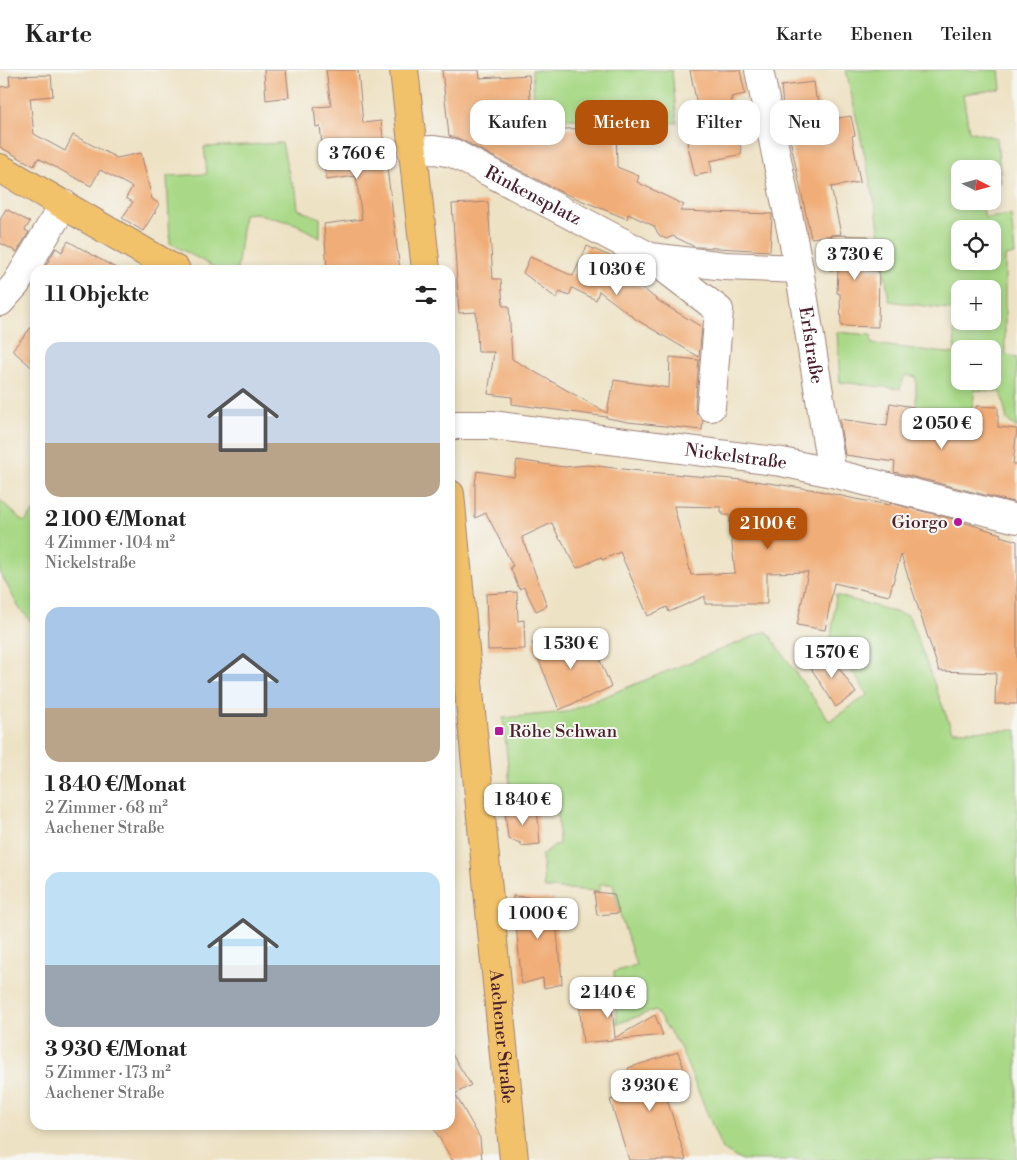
<!DOCTYPE html>
<html lang="de">
<head>
<meta charset="utf-8">
<style>
  body { margin:0; font-family:"Libre Bodoni",serif; background:#f2f2f2; color:#222; height:100vh; display:flex; flex-direction:column; font-size:19px; white-space:nowrap }
  * { box-sizing:border-box; margin:0 }
  p { font-size:16px; color:#767676 }
  .icon { flex:none; width:28px; height:28px; fill:none; stroke:currentColor; stroke-width:2; stroke-linecap:round; stroke-linejoin:round }
  .map { position:relative; flex:1; overflow:hidden }
  .side { position:absolute; left:30px; top:195px; width:425px; height:865px; display:flex; flex-direction:column; background:#fff; border-radius:15px; box-shadow:0 2px 8px #0003 }
  .side>* { flex:none }
  .top-card { position:absolute; left:470px; top:30px; width:471px; height:45px; display:flex; gap:10px }
  .needle { width:32px; rotate:96deg }
  .fabs { position:absolute; left:951px; top:90px; display:grid; gap:10px }
  .fabs a { display:grid; place-items:center; width:50px; height:50px; border-radius:10px; background:#fff; box-shadow:0 2px 8px #0003; font-size:25px }
  .price { position:absolute; translate:-50% -42px; padding:0 11px; border-radius:10px; background:#fff; color:#222; font-size:16px; line-height:32px; filter:drop-shadow(0 1px 2px #0008) }
  .price::after { content:''; position:absolute; left:50%; top:30px; width:15px; height:11px; margin-left:-8px; background:inherit; clip-path:polygon(0 0,100% 0,50% 100%) }
  .price.current { background:#b45309; color:#fff }
  ul { padding:0; list-style:none }
  li { display:grid; align-content:center; gap:10px; height:265px; padding:0 15px }
  li span { display:grid; place-items:center; height:155px; border-radius:15px; color:#555 }
  li>.icon { margin-inline-start:auto }
  span .icon { width:90px; height:90px; fill:#fffc; stroke-width:1 }
  li b { font-size:21px }
  h2 { display:flex; justify-content:space-between; align-items:center; height:60px; padding:0 15px; font-size:21px }
  .tag { padding:0 18px; border-radius:15px; background:#fff; box-shadow:0 2px 8px #0003; font-size:18px; line-height:45px }
  .tag.current { background:#b45309; color:#fff }
  header { display:flex; align-items:center; gap:30px; box-sizing:border-box; height:70px; padding:0 25px; background:#fff; border-bottom:1px solid #e0e0e0 }
  header strong { font-size:24px }
  nav { display:flex; gap:28px; margin-inline-start:auto; font-size:18px }
  .map>svg:first-child { display:block }
  .green { fill:#a9d987; stroke:#7a7c59; fill-rule:evenodd }
  .building { fill:#f1ad77; fill-rule:evenodd }
  .lines { fill:none; stroke-linecap:round; stroke-linejoin:round }
  .minor-casing { stroke:#9c8078; stroke-width:30 }
  .major-casing { stroke:#9c8078; stroke-width:30 }
  .minor { stroke:#fff; stroke-width:28 }
  .major { stroke:#f2c26a; stroke-width:28 }
  .poi-dot { fill:#b5179e; stroke:#f6f6f2; stroke-width:2 }
  .labels { text-anchor:middle; dominant-baseline:central; stroke-width:4; stroke-linejoin:round; paint-order:stroke }
  .street-label { font-size:18px; fill:#4a1f2b; stroke:#f6f6f2 }
  .poi-label { font-size:18px; fill:#4a1f2b; stroke:#f6f6f2; text-anchor:end }
</style>
</head>
<body>
<header>
<strong>Karte</strong>
<nav><a>Karte</a><a>Ebenen</a><a>Teilen</a></nav>
</header>
<div class="map">
<svg width="1017" height="1090" viewBox="0 0 1017 1090">
  <rect width="100%" height="100%" fill="#f6f6f2"/>
  <filter id="ink" filterUnits="userSpaceOnUse"><feTurbulence type="fractalNoise" baseFrequency=".02" numOctaves="2"/><feDisplacementMap in="SourceGraphic" scale="10" xChannelSelector="R" yChannelSelector="G"/><feConvolveMatrix kernelMatrix="1 2 1 2 8 2 1 2 1" color-interpolation-filters="sRGB"/></filter>
  <filter id="wash" filterUnits="userSpaceOnUse"><feTurbulence type="fractalNoise" baseFrequency=".0096" numOctaves="4" result="noise"/><feDisplacementMap in="SourceGraphic" scale="20" xChannelSelector="R" yChannelSelector="G"/><feGaussianBlur stdDeviation="1.12" result="paint"/><feColorMatrix in="noise" values="0 0 0 0 0 0 0 0 0 0 0 0 0 0 0 0 0 1.4 0 .05"/><feComposite in="paint" operator="in"/></filter>
  <g filter="url(#wash)">
    <rect width="100%" height="100%" fill="#eee2c4"/>
    <g class="green">
      <path d="M 532,0 L 672,0 L 677,53 L 535,48 Z"/>
      <path d="M 846,0 L 999,0 L 1001,19 L 963,24 L 969,61 L 997,68 L 1001,112 L 993,113 L 992,99 L 960,99 L 960,131 L 981,131 L 985,148 L 1011,145 L 1015,184 L 1005,186 L 1005,284 L 1017,288 L 1017,358 L 1007,350 L 1001,322 L 975,320 L 971,346 L 916,340 L 916,307 L 905,305 L 900,319 L 840,312 L 837,262 L 871,265 L 872,274 L 955,284 L 953,240 L 889,231 L 876,138 ZM 960,159 L 992,159 L 992,191 L 960,191 ZM 960,219 L 992,219 L 992,251 L 960,251 ZM 960,279 L 992,279 L 992,311 L 960,311 Z"/>
      <path d="M 282,73 L 290,109 L 296,120 L 298,139 L 320,148 L 320,168 L 296,154 L 255,143 L 244,144 L 237,200 L 219,200 L 170,173 L 167,106 L 207,104 L 204,77 Z"/>
      <path d="M 0,430 L 24,452 L 35,440 L 35,556 L 19,538 L 0,502 Z"/>
      <path d="M 836,525 L 909,546 L 952,661 L 1017,660 L 1017,1090 L 740,1090 L 722,1079 L 680,977 L 655,940 L 617,954 L 614,902 L 636,895 L 620,844 L 613,814 L 600,814 L 600,821 L 544,818 L 542,784 L 559,773 L 557,723 L 511,725 L 503,648 L 566,642 L 767,561 L 829,651 L 868,625 L 831,570 Z"/>
    </g>
    <g id="blocks">
      <g class="building">
        <path d="M 264,0 L 286,0 L 289,27 L 266,30 Z"/>
        <path d="M 326,0 L 358,0 L 363,53 L 381,51 L 400,200 L 327,200 L 324,154 L 362,149 L 356,106 L 326,110 L 320,56 L 316,57 L 314,37 L 331,36 Z"/>
        <path d="M 442,0 L 479,0 L 480,8 L 529,5 L 531,49 L 549,49 L 549,52 L 560,51 L 561,59 L 616,58 L 617,97 L 639,106 L 637,112 L 684,135 L 680,141 L 772,144 L 770,181 L 699,177 L 695,177 L 673,166 L 666,169 L 659,165 L 654,156 L 628,144 L 627,149 L 561,122 L 460,69 L 449,66 Z"/>
        <path d="M 690,0 L 740,0 L 745,24 L 731,27 L 732,30 L 730,30 L 742,84 L 710,91 L 712,102 L 695,106 L 687,72 L 690,72 L 685,36 L 697,35 Z"/>
        <path d="M 51,5 L 53,26 L 30,28 L 34,64 L 65,81 L 73,65 L 117,88 L 141,83 L 152,129 L 159,134 L 155,141 L 155,144 L 154,143 L 143,161 L 122,148 L 133,132 L 126,128 L 132,117 L 100,100 L 91,116 L 38,88 L 34,96 L 0,77 L 0,17 L 10,16 L 9,6 Z"/>
        <path d="M 814,12 L 816,28 L 818,27 L 821,48 L 838,46 L 838,48 L 851,46 L 855,65 L 852,66 L 860,112 L 831,117 L 841,164 L 811,168 L 783,36 L 781,16 Z"/>
        <path d="M 488,132 L 493,209 L 501,209 L 503,236 L 509,236 L 512,289 L 607,343 L 611,321 L 613,321 L 614,310 L 669,318 L 670,287 L 699,290 L 695,336 L 697,344 L 703,350 L 702,360 L 628,352 L 607,348 L 607,347 L 512,334 L 512,327 L 488,324 L 494,282 L 478,282 L 476,242 L 459,243 L 452,134 Z"/>
        <path d="M 6,139 L 30,152 L 25,160 L 29,162 L 17,182 L 0,173 L 0,150 Z"/>
        <path d="M 831,165 L 868,166 L 867,200 L 879,201 L 878,257 L 841,256 L 840,224 L 837,223 L 838,200 L 830,200 Z"/>
        <path d="M 68,171 L 119,200 L 50,200 L 45,197 L 56,178 L 62,182 Z"/>
        <path d="M 587,176 L 614,188 L 613,191 L 615,193 L 611,203 L 640,216 L 660,232 L 702,257 L 699,287 L 637,250 L 599,221 L 596,230 L 572,218 L 569,226 L 560,222 L 556,228 L 523,203 L 530,187 L 573,206 Z"/>
        <path d="M 35,253 L 35,300 L 12,280 Z"/>
        <path d="M 890,333 L 913,337 L 912,349 L 975,351 L 976,336 L 998,337 L 998,357 L 1017,359 L 1013,394 L 1017,394 L 1017,433 L 894,402 L 895,392 L 845,385 L 840,354 L 840,349 L 887,356 Z"/>
        <path d="M 517,390 L 556,396 L 565,397 L 588,395 L 649,402 L 755,411 L 816,420 L 855,429 L 890,435 L 890,433 L 957,450 L 1001,464 L 1000,466 L 1017,471 L 1017,634 L 995,634 L 996,603 L 939,601 L 901,485 L 889,526 L 834,513 L 825,560 L 797,555 L 808,502 L 767,503 L 767,534 L 705,534 L 705,526 L 669,542 L 667,537 L 648,546 L 620,482 L 602,490 L 601,487 L 577,498 L 561,469 L 560,470 L 552,453 L 522,467 L 547,536 L 536,541 L 524,517 L 519,519 L 510,497 L 513,496 L 486,443 L 475,448 L 475,414 L 477,401 L 514,407 ZM 674,436 L 721,437 L 721,442 L 723,442 L 723,445 L 729,445 L 735,503 L 691,505 Z"/>
        <path d="M 517,522 L 518,551 L 524,550 L 525,579 L 488,580 L 486,524 Z"/>
        <path d="M 561,566 L 564,577 L 590,566 L 611,617 L 559,640 L 532,573 Z"/>
        <path d="M 819,585 L 831,586 L 856,623 L 836,637 L 807,592 Z"/>
        <path d="M 537,737 L 540,774 L 521,776 L 521,773 L 508,769 L 505,741 Z"/>
        <path d="M 594,822 L 614,824 L 619,843 L 597,845 Z"/>
        <path d="M 513,826 L 554,829 L 559,884 L 560,884 L 562,914 L 544,918 L 543,908 L 522,914 Z"/>
        <path d="M 610,917 L 615,968 L 655,945 L 663,965 L 583,973 L 578,920 Z"/>
        <path d="M 450,981 L 471,1015 L 455,1024 L 480,1068 L 482,1090 L 452,1090 L 432,1055 L 450,1055 Z"/>
        <path d="M 678,982 L 686,1005 L 662,1013 L 686,1090 L 629,1090 L 610,1030 L 636,1022 L 628,998 Z"/>
      </g>
    </g>
  </g>
  <g filter="url(#ink)">
    <use href="#blocks" fill-opacity="0" stroke="#9c8078" stroke-width="1"/>
    <g class="lines">
      <g class="minor-casing">
        <g id="minor">
          <path id="s1" d="M 759,0 L 799,199 L 832,403"/>
          <path id="s2" d="M 412,81 L 434,80 L 453,83 L 650,187 L 725,196 L 799,199"/>
          <path d="M 651,188 L 719,240 L 711,337"/>
          <path d="M 0,232 L 16,214 L 64,134"/>
          <path id="s3" d="M 450,355 L 492,355 L 782,392 L 832,403 L 1017,449"/>
        </g>
      </g>
      <g class="major-casing">
        <g id="major">
          <path d="M 404,0 L 426,200"/>
          <path d="M 0,98 L 176,200"/>
          <path id="s4" d="M 450,424 L 514,1090"/>
        </g>
      </g>
      <use href="#minor" class="minor"/>
      <use href="#major" class="major"/>
    </g>
  </g>
  <g class="poi-dot">
    <circle cx="958" cy="452" r="5"/>
    <rect x="494" y="656" width="10" height="10" rx="2.5"/>
  </g>
  <g class="labels">
    <g class="street-label">
      <text stroke="none"><textPath href="#s2" startOffset="132">Rinkensplatz</textPath></text>
      <text stroke="none"><textPath href="#s1" startOffset="280">Erfstraße</textPath></text>
      <text stroke="none"><textPath href="#s3" startOffset="288">Nickelstraße</textPath></text>
      <text stroke="none"><textPath href="#s4" startOffset="545">Aachener Straße</textPath></text>
    </g>
    <g class="poi-label">
      <text x="948" y="452">Giorgo</text>
      <text x="509" y="661" text-anchor="start">Röhe Schwan</text>
    </g>
  </g>
</svg>
<div class="fabs">
<a><svg class="needle" viewBox="-14 -14 28 28"><path d="M0-13l5 13h-10z" fill="#e53935"/><path d="M0 13l5-13h-10z" fill="#767676"/></svg></a>
<a><svg class="icon" aria-label="locate" viewBox="0 0 24 24"><circle cx="12" cy="12" r="6"/><path d="M12 2v4M12 18v4M2 12h4M18 12h4"/></svg></a>
<a>+</a>
<a>−</a>
</div>
<b class="price" style="left:357px;top:110px">3 760 €</b>
<b class="price" style="left:855px;top:211px">3 730 €</b>
<b class="price" style="left:617px;top:226px">1 030 €</b>
<b class="price" style="left:942px;top:380px">2 050 €</b>
<b class="price current" style="left:768px;top:480px">2 100 €</b>
<b class="price" style="left:571px;top:600px">1 530 €</b>
<b class="price" style="left:832px;top:609px">1 570 €</b>
<b class="price" style="left:523px;top:756px">1 840 €</b>
<b class="price" style="left:538px;top:870px">1 000 €</b>
<b class="price" style="left:608px;top:949px">2 140 €</b>
<b class="price" style="left:650px;top:1042px">3 930 €</b>
<div class="top-card">
<a class="tag">Kaufen</a>
<a class="tag current">Mieten</a>
<a class="tag">Filter</a>
<a class="tag">Neu</a>
</div>
<section class="side">
<h2>11 Objekte<svg class="icon" aria-label="filters" viewBox="0 0 24 24"><path d="M4 7h16M4 17h16"/><circle cx="9" cy="7" r="2"/><circle cx="15" cy="17" r="2"/></svg></h2>
<ul>
<li><span style="background:linear-gradient(#c9d6e8 65%,#b9a48a 0)"><svg class="icon" aria-label="home" viewBox="0 0 24 24"><path d="M3 11l9-7 9 7M6 9v11h12V9"/></svg></span><div><b>2 100 €/Monat</b><p>4 Zimmer · 104 m²</p><p>Nickelstraße</p></div></li>
<li><span style="background:linear-gradient(#a9c7e8 65%,#b9a48a 0)"><svg class="icon" aria-label="home" viewBox="0 0 24 24"><path d="M3 11l9-7 9 7M6 9v11h12V9"/></svg></span><div><b>1 840 €/Monat</b><p>2 Zimmer · 68 m²</p><p>Aachener Straße</p></div></li>
<li><span style="background:linear-gradient(#bfe0f5 60%,#9aa5b1 0)"><svg class="icon" aria-label="home" viewBox="0 0 24 24"><path d="M3 11l9-7 9 7M6 9v11h12V9"/></svg></span><div><b>3 930 €/Monat</b><p>5 Zimmer · 173 m²</p><p>Aachener Straße</p></div></li>
</ul>
</section>
</div>
</body>
</html>
